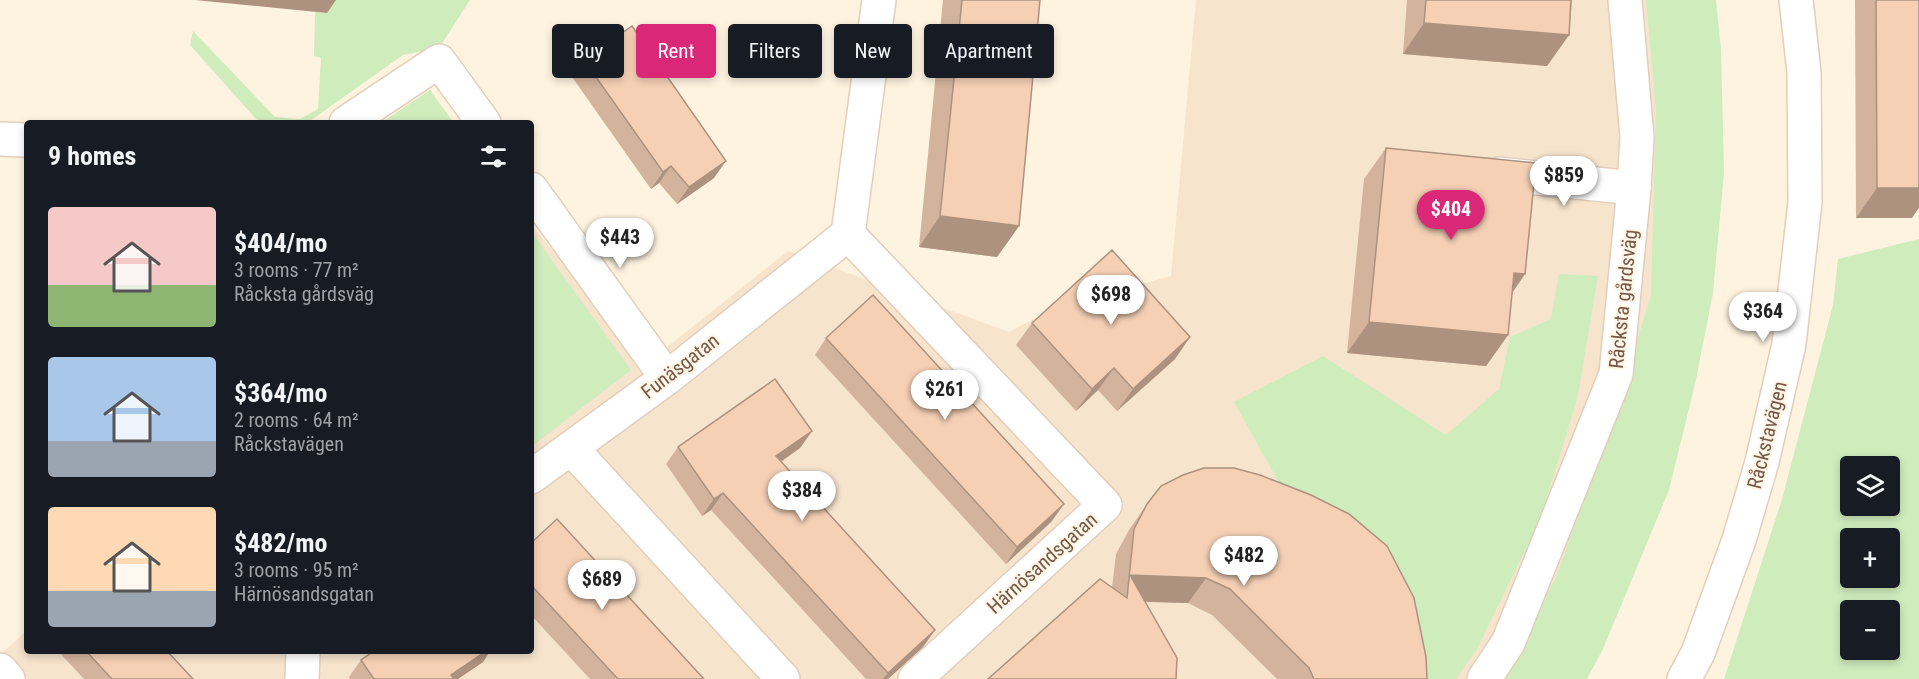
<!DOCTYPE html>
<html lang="en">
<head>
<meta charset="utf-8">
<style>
  body { margin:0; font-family:"Roboto Condensed",sans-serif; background:#20242c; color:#f1f3f6; height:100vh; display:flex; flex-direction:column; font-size:22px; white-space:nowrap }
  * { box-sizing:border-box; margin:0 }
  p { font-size:20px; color:#9ea1a6 }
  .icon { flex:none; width:33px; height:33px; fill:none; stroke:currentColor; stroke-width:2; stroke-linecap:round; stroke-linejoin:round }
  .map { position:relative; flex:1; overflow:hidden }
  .details { position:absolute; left:24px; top:120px; width:510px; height:534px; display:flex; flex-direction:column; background:#171b24; border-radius:6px; box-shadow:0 3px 9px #0003 }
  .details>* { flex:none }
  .hud { position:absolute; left:552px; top:24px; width:570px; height:54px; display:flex; gap:12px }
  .tools { position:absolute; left:1840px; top:456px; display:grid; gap:12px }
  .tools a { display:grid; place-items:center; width:60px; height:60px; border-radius:6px; background:#171b24; box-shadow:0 3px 9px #0003; font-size:30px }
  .price { position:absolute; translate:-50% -51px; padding:0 14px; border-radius:21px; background:#fff; color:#222; font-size:20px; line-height:39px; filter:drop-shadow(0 2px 3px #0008) }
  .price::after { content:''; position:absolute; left:50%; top:36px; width:18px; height:14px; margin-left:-9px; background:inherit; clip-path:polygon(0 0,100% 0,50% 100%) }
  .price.selected { background:#db2777; color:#fff }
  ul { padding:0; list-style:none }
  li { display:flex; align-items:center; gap:18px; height:150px; padding:0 24px }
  li span { display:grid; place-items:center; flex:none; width:168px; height:120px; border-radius:6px; color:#555 }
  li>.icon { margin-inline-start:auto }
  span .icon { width:72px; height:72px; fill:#fffc; stroke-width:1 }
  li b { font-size:26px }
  h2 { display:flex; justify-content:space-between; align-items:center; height:72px; padding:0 24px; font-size:26px }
  .tag { padding:0 21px; border-radius:6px; background:#171b24; box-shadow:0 3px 9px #0003; font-size:21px; line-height:54px }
  .tag.selected { background:#db2777; color:#fff }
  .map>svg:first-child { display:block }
  .residential { fill:#f6e4cd }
  .green { fill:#cfecbd; fill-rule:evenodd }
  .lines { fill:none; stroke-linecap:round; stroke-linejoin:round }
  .minor-casing { stroke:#e2cebb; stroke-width:36 }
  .minor { stroke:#fff; stroke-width:33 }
  .wall { fill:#d3b39c }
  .shaded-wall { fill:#ac927f }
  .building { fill:#f5d0b5; stroke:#ac927f; stroke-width:1.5 }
  .labels { text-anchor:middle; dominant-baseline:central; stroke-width:4.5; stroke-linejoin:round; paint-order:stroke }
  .street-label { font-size:20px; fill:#755846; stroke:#fff6e7 }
</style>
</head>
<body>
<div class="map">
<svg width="1919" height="679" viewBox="0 0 1919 679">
  <rect width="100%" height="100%" fill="#fef3df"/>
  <path class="residential" d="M 1196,0 L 1684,0 L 1654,408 L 1522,679 L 0,679 L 0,655 L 27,630 L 27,651 L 531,651 L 531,225 L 647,363 L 788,251 L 1009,332 L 1055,308 L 1171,276 Z"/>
  <g class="green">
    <path d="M 328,0 L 470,0 L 439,48 L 403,55 L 307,123 L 264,123 L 256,119 L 190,45 L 193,31 L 275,117 L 300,119 L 318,109 L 321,58 L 314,56 L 315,12 L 326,13 Z"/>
    <path d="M 1646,0 L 1716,0 L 1721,50 L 1724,173 L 1713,293 L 1695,384 L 1669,490 L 1603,649 L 1587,679 L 1501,679 L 1519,648 L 1556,577 L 1617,408 L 1651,295 L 1656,112 Z"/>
    <path d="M 430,90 L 454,123 L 381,123 Z"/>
    <path d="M 531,231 L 631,370 L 531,447 Z"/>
    <path d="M 1919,239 L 1919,679 L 1724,679 L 1782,499 L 1833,305 L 1838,259 ZM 1851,466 L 1890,466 L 1890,506 L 1851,506 ZM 1890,538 L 1890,578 L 1851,578 L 1851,538 ZM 1851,610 L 1890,610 L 1890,650 L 1851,650 Z"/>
    <path d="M 1559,274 L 1598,276 L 1577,400 L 1539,522 L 1477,649 L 1456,679 L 1413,679 L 1292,506 L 1234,402 L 1323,356 L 1446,435 L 1499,389 L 1510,337 L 1551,319 Z"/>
  </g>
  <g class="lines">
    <g class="minor-casing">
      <g id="minor">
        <path d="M 346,123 L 439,61 L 484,123"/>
        <path d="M 0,139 L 27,140"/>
        <path d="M 1499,174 L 1634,188"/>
        <path d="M 531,189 L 667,378"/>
        <path d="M 848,234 L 1105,505 L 915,679"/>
        <path d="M 571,448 L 783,679"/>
        <path d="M 531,477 L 667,378 L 848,234 L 879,0"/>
        <path d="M 0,670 L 8,679"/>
        <path d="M 302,679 L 303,651"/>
        <path d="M 1484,679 L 1508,643 L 1616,374 L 1634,188 L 1637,137 L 1625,0"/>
        <path d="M 1684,679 L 1698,653 L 1739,540 L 1762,462 L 1789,344 L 1805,202 L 1804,72 L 1796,0"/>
      </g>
    </g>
    <use href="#minor" class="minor"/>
  </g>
  <g class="wall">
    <path d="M 943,0 L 1040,0 L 1019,226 L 997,257 L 919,247 Z"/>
    <path d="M 1407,0 L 1572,0 L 1569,35 L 1547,66 L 1403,54 Z"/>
    <path d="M 1855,0 L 1919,0 L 1912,218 L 1856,218 Z"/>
    <path d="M 584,60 L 714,178 L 677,204 L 659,183 L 651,189 L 572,77 Z"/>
    <path d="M 1386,148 L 1525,274 L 1512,293 L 1508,335 L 1486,366 L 1347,353 L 1364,179 Z"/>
    <path d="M 1032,323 L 1190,337 L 1175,359 L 1117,411 L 1098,390 L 1076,411 L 1016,345 Z"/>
    <path d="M 826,338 L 1052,521 L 1006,564 L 815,355 Z"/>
    <path d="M 812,431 L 800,448 L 781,462 L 935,630 L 923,647 L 888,679 L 866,679 L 711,510 L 702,516 L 666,464 L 678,447 Z"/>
    <path d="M 1147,504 L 1427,679 L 1277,679 L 1212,615 L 1188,603 L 1145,602 L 1177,658 L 1112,588 L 1116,554 L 1129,530 Z"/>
    <path d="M 531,543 L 704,679 L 590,679 L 531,615 Z"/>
    <path d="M 58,651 L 167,651 L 193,679 L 84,679 Z"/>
    <path d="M 374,651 L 490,651 L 483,662 L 458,679 L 350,679 L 349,677 L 361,660 Z"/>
  </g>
  <g class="shaded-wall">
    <path d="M 195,0 L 336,0 L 327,13 Z"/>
    <path d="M 1424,23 L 1569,35 L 1547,66 L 1403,54 Z"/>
    <path d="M 726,161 L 714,178 L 677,204 L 689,187 Z"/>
    <path d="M 671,166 L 659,183 L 651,189 L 663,172 Z"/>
    <path d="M 1877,188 L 1919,188 L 1919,208 L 1912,218 L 1856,218 Z"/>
    <path d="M 940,216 L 1019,226 L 997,257 L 919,247 Z"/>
    <path d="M 1514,273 L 1525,274 L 1504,305 Z"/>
    <path d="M 1369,322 L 1508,335 L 1486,366 L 1347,353 Z"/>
    <path d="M 1190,337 L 1175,359 L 1117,411 L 1133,389 Z"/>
    <path d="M 1114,368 L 1098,390 L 1076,411 L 1092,389 Z"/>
    <path d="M 812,431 L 800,448 L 764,473 L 776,456 Z"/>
    <path d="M 723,493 L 711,510 L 702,516 L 714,499 Z"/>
    <path d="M 1064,504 L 1052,521 L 1006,564 L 1017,547 Z"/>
    <path d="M 1130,575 L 1206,578 L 1188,603 L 1125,601 L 1127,598 Z"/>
    <path d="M 935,630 L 923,647 L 888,679 L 883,679 L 888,673 Z"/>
    <path d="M 486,651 L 490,651 L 483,662 L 458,679 L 448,679 L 451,675 Z"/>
  </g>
  <g class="building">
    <path d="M 962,0 L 1040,0 L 1019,226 L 940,216 Z"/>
    <path d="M 1426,0 L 1571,0 L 1569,35 L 1424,23 Z"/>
    <path d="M 1876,0 L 1919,0 L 1919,188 L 1877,188 Z"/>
    <path d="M 632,26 L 726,161 L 689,187 L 671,166 L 663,172 L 584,60 Z"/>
    <path d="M 1386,148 L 1536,163 L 1525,274 L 1514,273 L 1508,335 L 1369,322 Z"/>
    <path d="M 1112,250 L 1190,337 L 1133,389 L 1114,368 L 1092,389 L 1032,323 Z"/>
    <path d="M 873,295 L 1064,504 L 1017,547 L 826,338 Z"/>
    <path d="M 775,379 L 812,431 L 776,456 L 935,630 L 888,673 L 723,493 L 714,499 L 678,447 Z"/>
    <path d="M 1204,468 L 1234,468 L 1260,475 L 1311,495 L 1349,514 L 1387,546 L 1414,598 L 1426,657 L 1427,679 L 1314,679 L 1309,668 L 1230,589 L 1206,578 L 1130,575 L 1177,658 L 1176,679 L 988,679 L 1100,579 L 1127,598 L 1134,529 L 1147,504 L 1161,486 L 1183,475 Z"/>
    <path d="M 557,519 L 704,679 L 618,679 L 531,585 L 531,543 Z"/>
    <path d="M 86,651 L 167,651 L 193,679 L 112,679 Z"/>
    <path d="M 374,651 L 486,651 L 451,675 L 454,679 L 374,679 L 361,660 Z"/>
  </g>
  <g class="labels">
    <g class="street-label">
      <text transform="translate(1623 299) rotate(-84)">Råcksta gårdsväg</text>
      <text transform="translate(680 366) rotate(-38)">Funäsgatan</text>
      <text transform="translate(1767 435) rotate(-76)">Råckstavägen</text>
      <text transform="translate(1042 563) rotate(-42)">Härnösandsgatan</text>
    </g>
  </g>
</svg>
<div class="tools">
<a><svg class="icon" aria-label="layers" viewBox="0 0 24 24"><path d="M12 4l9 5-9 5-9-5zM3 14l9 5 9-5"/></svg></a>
<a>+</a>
<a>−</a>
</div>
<b class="price" style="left:1564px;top:207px">$859</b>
<b class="price selected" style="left:1451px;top:241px">$404</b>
<b class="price" style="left:620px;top:269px">$443</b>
<b class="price" style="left:1111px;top:326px">$698</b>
<b class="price" style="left:1763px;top:343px">$364</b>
<b class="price" style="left:945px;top:421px">$261</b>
<b class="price" style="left:802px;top:522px">$384</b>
<b class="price" style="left:1244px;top:587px">$482</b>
<b class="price" style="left:602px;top:611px">$689</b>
<div class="hud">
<a class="tag">Buy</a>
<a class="tag selected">Rent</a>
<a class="tag">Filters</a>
<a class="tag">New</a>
<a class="tag">Apartment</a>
</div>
<section class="details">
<h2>9 homes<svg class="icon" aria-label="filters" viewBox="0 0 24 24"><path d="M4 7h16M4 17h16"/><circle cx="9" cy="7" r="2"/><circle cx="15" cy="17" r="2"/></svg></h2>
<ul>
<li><span style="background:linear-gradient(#f6c9c9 65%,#8fb573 0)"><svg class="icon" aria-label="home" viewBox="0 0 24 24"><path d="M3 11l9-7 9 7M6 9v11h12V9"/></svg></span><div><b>$404/mo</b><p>3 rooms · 77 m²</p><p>Råcksta gårdsväg</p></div></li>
<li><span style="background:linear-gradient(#a9c7e8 70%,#9aa5b1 0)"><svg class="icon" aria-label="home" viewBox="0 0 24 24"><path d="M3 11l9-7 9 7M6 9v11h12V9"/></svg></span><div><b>$364/mo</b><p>2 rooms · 64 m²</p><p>Råckstavägen</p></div></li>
<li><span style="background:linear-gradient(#ffd9b3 70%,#9aa5b1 0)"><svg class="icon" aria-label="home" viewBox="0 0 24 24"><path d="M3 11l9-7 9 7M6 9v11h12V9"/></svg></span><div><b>$482/mo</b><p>3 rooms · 95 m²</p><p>Härnösandsgatan</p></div></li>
</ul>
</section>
</div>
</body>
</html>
